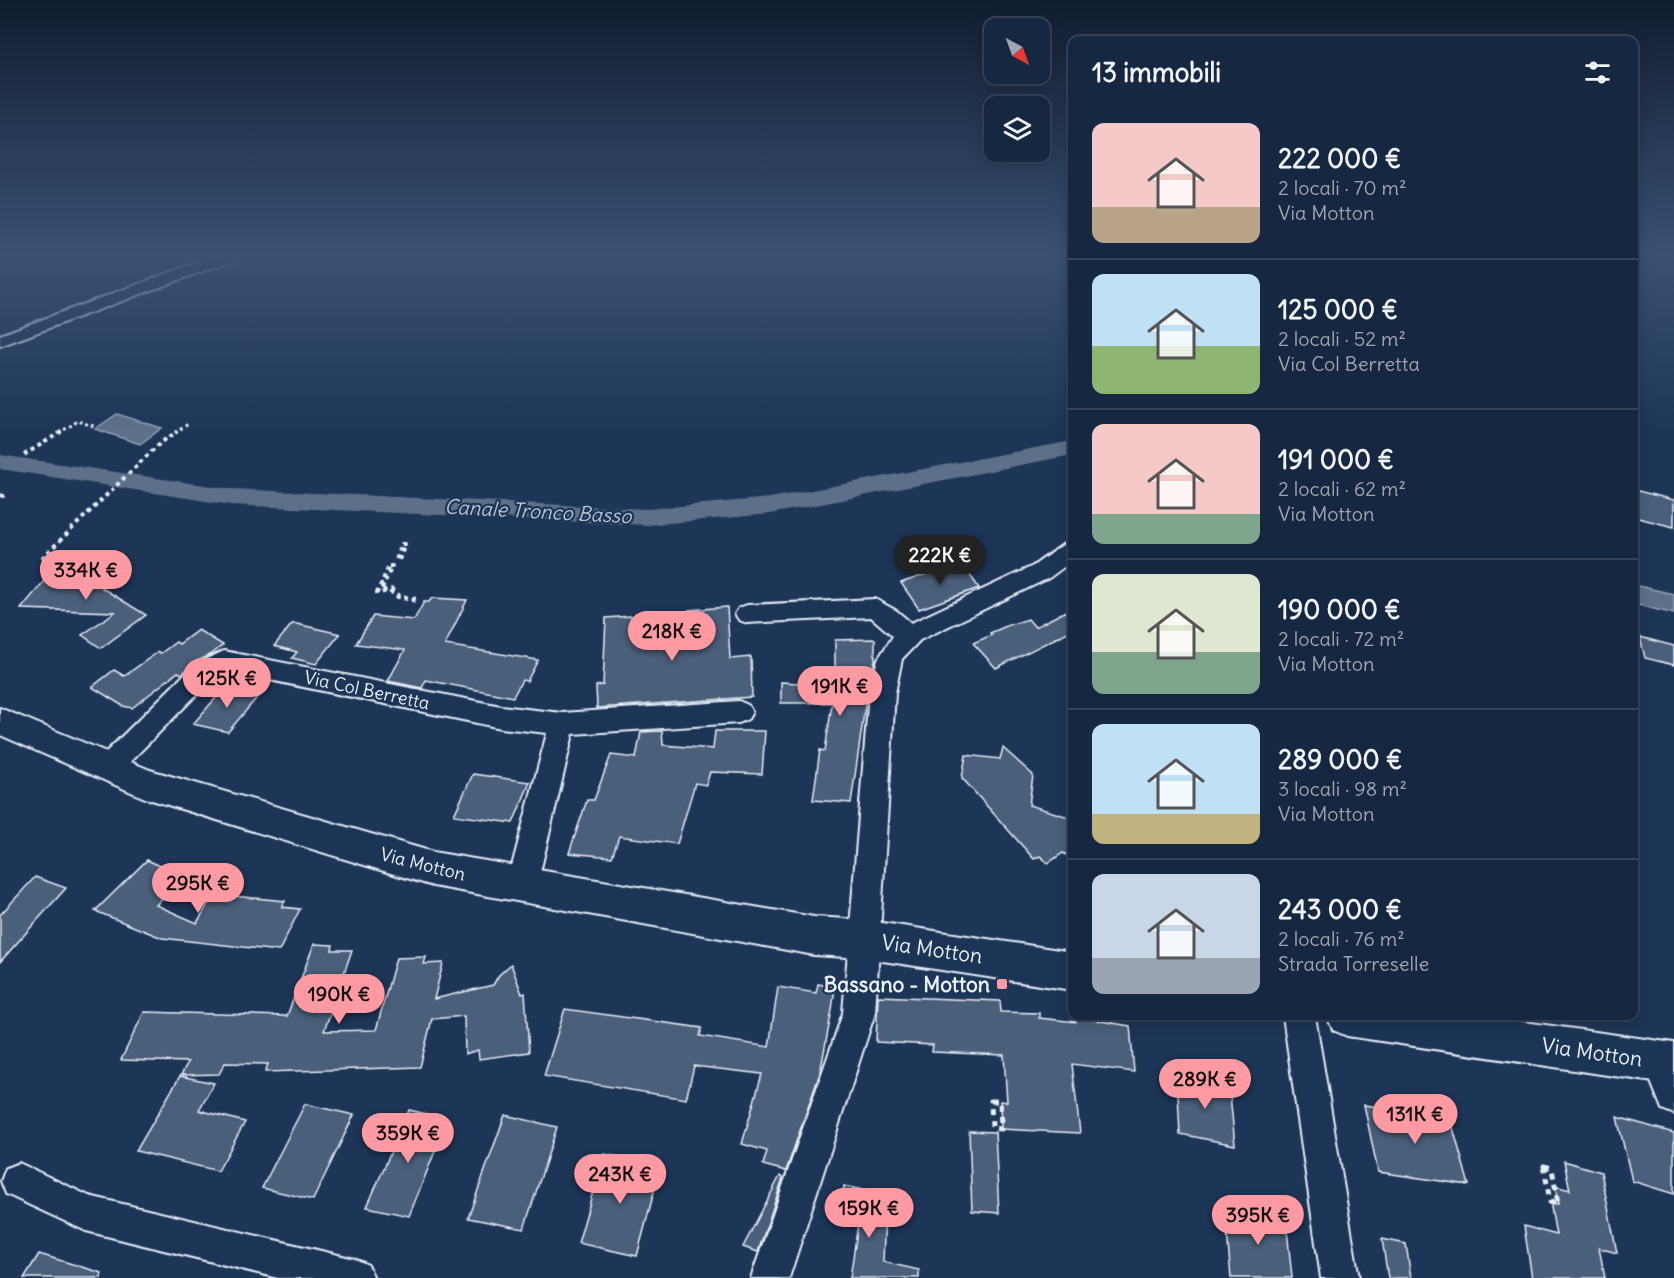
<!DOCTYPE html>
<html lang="it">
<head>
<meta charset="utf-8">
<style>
  body { margin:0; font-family:Delius,sans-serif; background:#23344c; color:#f1f3f6; height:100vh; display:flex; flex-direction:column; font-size:22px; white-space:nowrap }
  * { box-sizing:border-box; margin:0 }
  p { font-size:20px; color:#9ea6b1 }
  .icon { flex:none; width:33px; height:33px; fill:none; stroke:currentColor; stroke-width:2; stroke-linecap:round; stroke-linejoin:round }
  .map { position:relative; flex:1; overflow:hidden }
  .drawer { position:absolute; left:1068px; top:36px; width:570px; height:984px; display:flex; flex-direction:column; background:#162841; border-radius:12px; box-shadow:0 3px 15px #0003,0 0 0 2px #35445a }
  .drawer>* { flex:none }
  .needle { width:39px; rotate:139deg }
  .tools { position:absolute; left:984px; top:18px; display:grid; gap:12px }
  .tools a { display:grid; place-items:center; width:66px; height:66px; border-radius:12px; background:#162841; box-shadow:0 3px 15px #0003,0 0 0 2px #35445a; font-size:30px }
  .price { position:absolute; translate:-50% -51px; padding:0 14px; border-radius:21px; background:#ff9aa2; color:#111; font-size:20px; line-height:39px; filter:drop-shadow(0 2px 3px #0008) }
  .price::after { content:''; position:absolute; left:50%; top:36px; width:18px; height:14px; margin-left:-9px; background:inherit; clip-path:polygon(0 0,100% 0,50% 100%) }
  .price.selected { background:#222; color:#fff }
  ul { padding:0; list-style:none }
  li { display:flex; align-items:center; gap:18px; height:150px; padding:0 24px }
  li+li { border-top:2px solid #35445a }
  li span { display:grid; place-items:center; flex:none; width:168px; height:120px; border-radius:12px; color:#555 }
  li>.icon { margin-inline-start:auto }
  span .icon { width:72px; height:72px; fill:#fffc; stroke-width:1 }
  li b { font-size:26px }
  h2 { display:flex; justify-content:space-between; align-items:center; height:72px; padding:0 24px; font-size:26px }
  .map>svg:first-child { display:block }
  .water { fill:#5d7089; stroke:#95a4b5; stroke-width:1.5 }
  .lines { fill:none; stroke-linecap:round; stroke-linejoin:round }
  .canal { fill:#5d7089; fill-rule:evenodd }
  .building { fill:#495e7a; stroke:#e8f1f8; stroke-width:1.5 }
  .minor-casing { stroke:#e8f1f8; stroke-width:4 }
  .major-casing { stroke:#e8f1f8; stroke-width:4 }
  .path-far2 { stroke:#e8f1f8; stroke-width:3; stroke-dasharray:3 3; stroke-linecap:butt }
  .path-far1 { stroke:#e8f1f8; stroke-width:4; stroke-dasharray:4 4; stroke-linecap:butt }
  .path { stroke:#e8f1f8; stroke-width:5; stroke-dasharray:6 6; stroke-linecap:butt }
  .minor { fill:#1d3557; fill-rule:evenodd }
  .major { fill:#1d3557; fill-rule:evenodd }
  .poi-dot { fill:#ff9aa2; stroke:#1d3557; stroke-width:2 }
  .labels { text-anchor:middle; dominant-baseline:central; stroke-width:4.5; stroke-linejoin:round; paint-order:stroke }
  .street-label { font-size:18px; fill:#e8f1f8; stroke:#1d3557 }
  .water-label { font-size:20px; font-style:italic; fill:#b7c4d1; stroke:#1d3557 }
  .near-street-label { font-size:21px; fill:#e8f1f8; stroke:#1d3557 }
  .near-poi-label { font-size:21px; font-weight:bold; fill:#e8f1f8; stroke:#1d3557; text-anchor:end }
</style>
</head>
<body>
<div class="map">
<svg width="1674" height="1278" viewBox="0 0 1674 1278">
  <rect width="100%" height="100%" fill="#1d3557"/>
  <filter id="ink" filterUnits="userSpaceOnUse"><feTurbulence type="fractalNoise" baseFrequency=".0167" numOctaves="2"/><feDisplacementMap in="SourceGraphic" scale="12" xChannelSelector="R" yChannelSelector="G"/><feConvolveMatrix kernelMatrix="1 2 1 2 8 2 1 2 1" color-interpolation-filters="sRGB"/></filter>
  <g filter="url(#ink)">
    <g class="water">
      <path d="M 117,414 L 162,428 L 140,444 L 95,429 Z"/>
      <path d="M 1634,585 L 1674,594 L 1674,614 L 1634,604 Z"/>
    </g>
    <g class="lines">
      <path class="canal" d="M 1072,441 L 1072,455 L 770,514 L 647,525 L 231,505 L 0,469 L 0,455 L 231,489 L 647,509 L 770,498 Z"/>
    </g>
    <g class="building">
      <path d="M 1634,490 L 1674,500 L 1674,527 L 1634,517 Z"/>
      <path d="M 961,562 L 979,588 L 919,609 L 901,583 Z"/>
      <path d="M 54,569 L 115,571 L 102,588 L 146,615 L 101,648 L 82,635 L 115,612 L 21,609 Z"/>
      <path d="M 432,598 L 467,600 L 445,645 L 538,660 L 527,681 L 522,680 L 513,697 L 426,680 L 422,688 L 388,681 L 405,650 L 356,644 L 373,616 L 414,620 L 424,602 L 429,602 Z"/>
      <path d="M 727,607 L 730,659 L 751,657 L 752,697 L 597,708 L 596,686 L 603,685 L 606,618 L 643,615 L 643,629 L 690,625 L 689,610 Z"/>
      <path d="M 1072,608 L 1072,630 L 996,668 L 973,643 L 992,635 L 990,633 L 1009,625 L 1028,619 L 1035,627 Z"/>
      <path d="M 292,624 L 297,624 L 340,634 L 316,664 L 292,658 L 297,652 L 274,646 Z"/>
      <path d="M 198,630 L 223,645 L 210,655 L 193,663 L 182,674 L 178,672 L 132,708 L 123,706 L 92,687 L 114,670 L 124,676 L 158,652 L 161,653 L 176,642 L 179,644 Z"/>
      <path d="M 1640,637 L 1674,646 L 1674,665 L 1645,658 Z"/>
      <path d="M 875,639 L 875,660 L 867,692 L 851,803 L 813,800 L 820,750 L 825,751 L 832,703 L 781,703 L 781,682 L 835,685 L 835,640 Z"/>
      <path d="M 227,685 L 260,694 L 228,732 L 193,724 Z"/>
      <path d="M 662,731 L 663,745 L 713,749 L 715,731 L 765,731 L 762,774 L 710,772 L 706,785 L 695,783 L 677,844 L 619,836 L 612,857 L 569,853 L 587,800 L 594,800 L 611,755 L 636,758 L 641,732 Z"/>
      <path d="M 1003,748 L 1033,775 L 1029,805 L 1072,818 L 1072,858 L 1063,853 L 1048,863 L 1040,856 L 1034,859 L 962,778 L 966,755 L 1000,759 Z"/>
      <path d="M 473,774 L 530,782 L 513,823 L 454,815 Z"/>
      <path d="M 147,860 L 183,876 L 156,905 L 197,923 L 211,899 L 230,901 L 233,896 L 285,901 L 282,907 L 300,909 L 279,951 L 162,938 L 95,911 Z"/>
      <path d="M 35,877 L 66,888 L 0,962 L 0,915 Z"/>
      <path d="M 314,944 L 333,945 L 332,950 L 352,950 L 324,1031 L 376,1030 L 396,958 L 426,957 L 424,964 L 443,963 L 434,999 L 493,985 L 499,975 L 511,964 L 522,994 L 525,993 L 529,1052 L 479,1059 L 478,1050 L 465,1054 L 464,1016 L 432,1019 L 420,1067 L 265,1072 L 268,1064 L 225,1063 L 219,1074 L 181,1075 L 188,1062 L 121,1060 L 144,1012 L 287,1016 Z"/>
      <path d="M 818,984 L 835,987 L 832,1010 L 820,1073 L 786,1171 L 763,1165 L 767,1151 L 742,1144 L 762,1074 L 694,1066 L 686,1099 L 544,1076 L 565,1009 L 702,1028 L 700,1036 L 769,1047 L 778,987 L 816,993 Z"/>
      <path d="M 878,996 L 1000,1001 L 1001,1012 L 1039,1013 L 1039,1018 L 1076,1022 L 1076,1017 L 1130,1026 L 1134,1072 L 1072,1064 L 1080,1133 L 1001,1129 L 1000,1101 L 1007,1102 L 1004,1055 L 932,1052 L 933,1045 L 876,1042 Z"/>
      <path d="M 180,1076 L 214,1083 L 199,1110 L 245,1122 L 218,1171 L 136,1151 Z"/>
      <path d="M 1177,1076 L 1229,1085 L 1235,1145 L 1180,1134 Z"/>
      <path d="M 305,1104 L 354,1115 L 313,1200 L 262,1188 Z"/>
      <path d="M 1364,1105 L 1450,1117 L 1469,1185 L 1378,1172 Z"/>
      <path d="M 409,1110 L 448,1119 L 409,1216 L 367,1207 Z"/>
      <path d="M 505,1115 L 557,1127 L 524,1229 L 468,1218 Z"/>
      <path d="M 1617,1117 L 1674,1133 L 1674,1194 L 1632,1181 Z"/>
      <path d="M 969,1131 L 995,1132 L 999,1213 L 972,1211 Z"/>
      <path d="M 604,1154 L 661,1165 L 637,1256 L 578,1243 Z"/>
      <path d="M 1564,1161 L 1601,1172 L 1617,1253 L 1599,1248 L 1605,1278 L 1532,1278 L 1524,1226 L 1556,1235 L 1550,1202 L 1558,1204 L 1555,1186 L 1570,1190 Z"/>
      <path d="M 780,1176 L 783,1178 L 758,1252 L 743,1247 Z"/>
      <path d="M 844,1186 L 868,1191 L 867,1207 L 885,1211 L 883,1262 L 919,1270 L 919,1278 L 850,1278 L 858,1224 L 840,1220 Z"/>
      <path d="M 1225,1209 L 1286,1220 L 1292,1278 L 1231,1278 Z"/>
      <path d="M 1382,1239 L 1406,1244 L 1411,1278 L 1388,1278 Z"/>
      <path d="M 39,1254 L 102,1273 L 101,1278 L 24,1278 Z"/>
    </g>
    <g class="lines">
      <g class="minor-casing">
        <g id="minor">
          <path d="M 223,253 L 246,253 L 244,256 L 0,346 L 0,335 Z"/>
          <path d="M 1072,542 L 1072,561 L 1049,578 L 920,640 L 902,659 L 895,693 L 875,1013 L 789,1278 L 751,1278 L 843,1013 L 869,693 L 878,659 L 893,636 L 871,617 L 747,623 L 739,620 L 735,614 L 739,608 L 747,605 L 875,599 L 897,611 L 911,623 L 1033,566 L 1064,544 Z"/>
          <path d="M 224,651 L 501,706 L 562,713 L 739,701 L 748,705 L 752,712 L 748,719 L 739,723 L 573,734 L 537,885 L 532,895 L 522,899 L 512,895 L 507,885 L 547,733 L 501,728 L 226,671 L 212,679 L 116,776 L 107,780 L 98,776 L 94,768 L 98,760 L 194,665 Z"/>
          <path d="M 1283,1016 L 1315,1016 L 1359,1278 L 1321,1278 Z"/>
          <path d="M 1660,1045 L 1672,1050 L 1674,1056 L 1674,1114 L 1662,1109 L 1643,1062 L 1648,1050 Z"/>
          <path d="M 19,1163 L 89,1196 L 355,1259 L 368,1265 L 374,1278 L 278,1278 L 86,1231 L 6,1194 L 1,1181 L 6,1168 Z"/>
        </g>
      </g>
      <g class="major-casing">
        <g id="major">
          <path d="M 0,708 L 150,770 L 433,852 L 814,917 L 863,920 L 1072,952 L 1072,990 L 863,958 L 814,955 L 433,886 L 145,798 L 0,735 Z"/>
          <path d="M 1327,1016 L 1482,1016 L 1674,1043 L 1674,1085 L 1347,1036 L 1333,1030 Z"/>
        </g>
      </g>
      <g class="path-far2">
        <path d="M 59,433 L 78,421 L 96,427"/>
        <path d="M 175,433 L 188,424"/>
      </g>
      <g class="path-far1">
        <path d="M 24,455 L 61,432"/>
        <path d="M 0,495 L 3,496 L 0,498"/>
        <path d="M 402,544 L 405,544 L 399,560 L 396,560 Z"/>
        <path d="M 42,558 L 160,443 L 177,432"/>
        <path d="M 389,566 L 392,566 L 381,591 L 391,589 L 400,596 L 417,599 L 416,601 L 398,597 L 389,591 L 377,593 Z"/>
      </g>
      <g class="path">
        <path d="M 991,1101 L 1000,1101 L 1001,1129 L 992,1128 Z"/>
        <path d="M 1544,1166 L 1552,1168 L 1558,1204 L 1550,1202 Z"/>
      </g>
      <use href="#minor" class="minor"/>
      <use href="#major" class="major"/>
    </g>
  </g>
  <linearGradient id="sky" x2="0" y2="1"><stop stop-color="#101d30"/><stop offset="0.59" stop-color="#3a5174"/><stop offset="1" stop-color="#3a5174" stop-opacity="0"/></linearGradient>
  <rect width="1674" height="432" fill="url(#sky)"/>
  <rect class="poi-dot" x="996" y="978" width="12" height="12" rx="3"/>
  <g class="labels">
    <g class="street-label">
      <text transform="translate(367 690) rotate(12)">Via Col Berretta</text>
      <text transform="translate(423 864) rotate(14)">Via Motton</text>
    </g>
    <g class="water-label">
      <text transform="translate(538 511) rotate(3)">Canale Tronco Basso</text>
    </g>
    <g class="near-street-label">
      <text transform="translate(932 949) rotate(8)">Via Motton</text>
      <text transform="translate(1592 1052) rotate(8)">Via Motton</text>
    </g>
    <g class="near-poi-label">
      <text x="990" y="984">Bassano - Motton</text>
    </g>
  </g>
</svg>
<div class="tools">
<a><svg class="needle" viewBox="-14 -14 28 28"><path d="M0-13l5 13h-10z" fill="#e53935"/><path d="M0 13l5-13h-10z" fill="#9ea6b1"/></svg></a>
<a><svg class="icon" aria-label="layers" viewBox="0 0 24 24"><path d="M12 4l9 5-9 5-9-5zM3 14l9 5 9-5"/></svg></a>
</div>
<b class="price selected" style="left:940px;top:586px">222K €</b>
<b class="price" style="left:86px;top:601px">334K €</b>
<b class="price" style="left:672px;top:662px">218K €</b>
<b class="price" style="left:227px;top:709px">125K €</b>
<b class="price" style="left:840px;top:717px">191K €</b>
<b class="price" style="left:198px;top:914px">295K €</b>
<b class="price" style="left:339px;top:1025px">190K €</b>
<b class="price" style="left:1205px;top:1110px">289K €</b>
<b class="price" style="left:1415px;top:1145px">131K €</b>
<b class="price" style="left:408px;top:1164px">359K €</b>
<b class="price" style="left:620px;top:1205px">243K €</b>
<b class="price" style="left:869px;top:1239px">159K €</b>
<b class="price" style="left:1258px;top:1246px">395K €</b>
<section class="drawer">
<h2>13 immobili<svg class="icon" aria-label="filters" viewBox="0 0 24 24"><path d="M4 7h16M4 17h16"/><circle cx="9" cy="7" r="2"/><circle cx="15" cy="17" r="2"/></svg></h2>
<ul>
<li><span style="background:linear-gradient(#f6c9c9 70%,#b9a48a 0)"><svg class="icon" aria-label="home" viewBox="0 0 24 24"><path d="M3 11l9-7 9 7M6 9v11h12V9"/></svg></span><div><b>222 000 €</b><p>2 locali · 70 m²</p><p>Via Motton</p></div></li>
<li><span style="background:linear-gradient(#bfe0f5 60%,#8fb573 0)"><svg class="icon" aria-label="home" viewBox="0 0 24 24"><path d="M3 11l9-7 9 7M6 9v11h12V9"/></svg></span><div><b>125 000 €</b><p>2 locali · 52 m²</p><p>Via Col Berretta</p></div></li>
<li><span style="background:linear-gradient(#f6c9c9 75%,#7fa58c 0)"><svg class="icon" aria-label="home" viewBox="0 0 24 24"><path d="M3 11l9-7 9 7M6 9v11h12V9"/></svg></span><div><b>191 000 €</b><p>2 locali · 62 m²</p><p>Via Motton</p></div></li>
<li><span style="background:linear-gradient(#dfe7d0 65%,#7fa58c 0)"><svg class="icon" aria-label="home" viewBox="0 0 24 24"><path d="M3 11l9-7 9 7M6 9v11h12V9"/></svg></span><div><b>190 000 €</b><p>2 locali · 72 m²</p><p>Via Motton</p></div></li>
<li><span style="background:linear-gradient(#bfe0f5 75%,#c2b280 0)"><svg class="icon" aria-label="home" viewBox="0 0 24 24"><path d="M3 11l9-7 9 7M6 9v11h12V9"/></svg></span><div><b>289 000 €</b><p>3 locali · 98 m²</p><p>Via Motton</p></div></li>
<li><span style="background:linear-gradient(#c9d6e8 70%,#9aa5b1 0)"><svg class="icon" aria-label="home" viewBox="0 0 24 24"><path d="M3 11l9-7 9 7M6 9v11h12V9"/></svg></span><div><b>243 000 €</b><p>2 locali · 76 m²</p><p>Strada Torreselle</p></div></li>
</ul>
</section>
</div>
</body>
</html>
